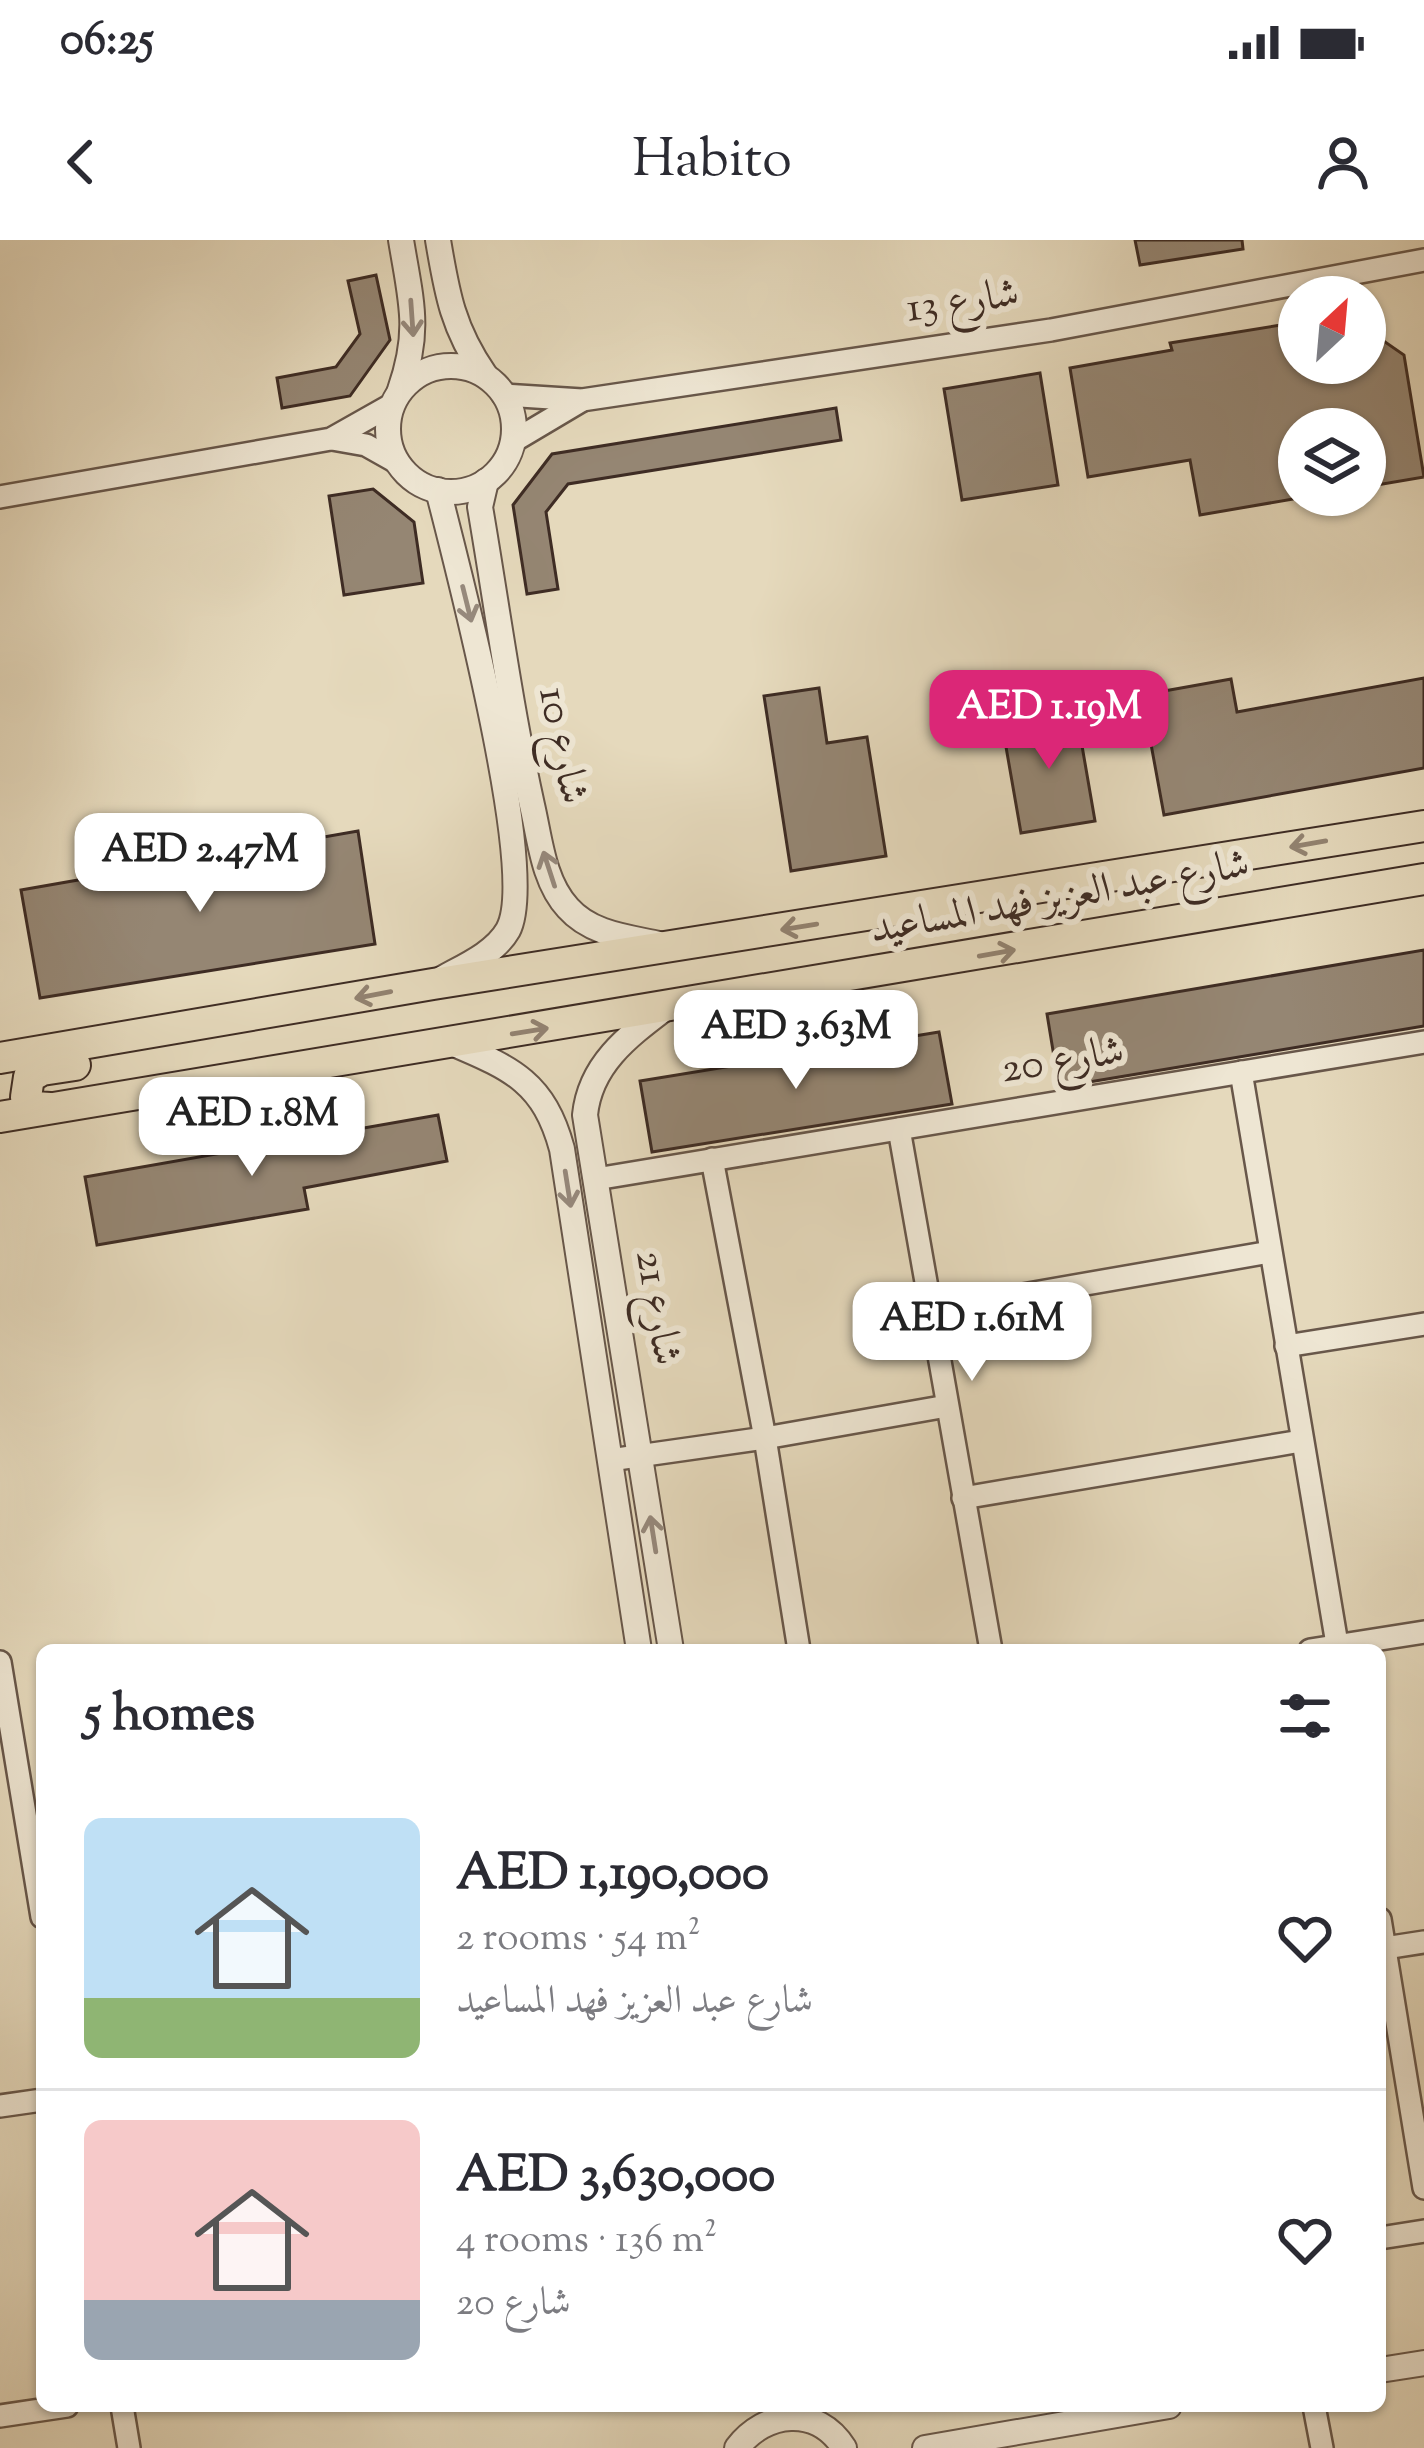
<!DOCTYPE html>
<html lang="en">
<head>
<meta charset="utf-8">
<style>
  body { margin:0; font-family:"Sorts Mill Goudy",Amiri,serif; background:#f2f2f3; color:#2b2b33; height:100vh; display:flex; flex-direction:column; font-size:45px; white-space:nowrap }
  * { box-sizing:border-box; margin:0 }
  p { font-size:39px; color:#7c7c81 }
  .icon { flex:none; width:66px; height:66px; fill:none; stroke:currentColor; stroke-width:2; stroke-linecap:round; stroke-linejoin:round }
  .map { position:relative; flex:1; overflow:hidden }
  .panel { position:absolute; left:36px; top:1404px; width:1350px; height:768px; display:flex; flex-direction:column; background:#fff; border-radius:18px; box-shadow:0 3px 9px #0004 }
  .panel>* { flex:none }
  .needle { width:78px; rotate:26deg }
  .controls { position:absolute; left:1278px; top:36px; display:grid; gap:24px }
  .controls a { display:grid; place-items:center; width:108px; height:108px; border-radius:50%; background:#fff; box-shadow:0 3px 9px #0004; font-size:60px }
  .price { position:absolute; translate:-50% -102px; padding:0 27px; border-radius:24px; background:#fff; color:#222; font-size:39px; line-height:78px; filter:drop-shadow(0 3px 6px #0008) }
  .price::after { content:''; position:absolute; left:50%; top:72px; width:36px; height:27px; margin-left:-18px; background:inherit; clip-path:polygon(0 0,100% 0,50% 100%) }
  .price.current { background:#db2777; color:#fff }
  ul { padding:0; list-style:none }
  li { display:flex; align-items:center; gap:36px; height:300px; padding:0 48px }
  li+li { border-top:3px solid #e1e1e2 }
  li span { display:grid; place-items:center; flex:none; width:336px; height:240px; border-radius:18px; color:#555 }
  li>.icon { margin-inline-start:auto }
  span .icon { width:144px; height:144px; fill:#fffc; stroke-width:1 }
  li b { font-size:51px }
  h2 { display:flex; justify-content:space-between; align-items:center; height:144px; padding:0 48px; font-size:51px }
  .status { display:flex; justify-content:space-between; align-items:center; height:84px; padding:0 60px; background:#fff; direction:ltr }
  .status svg { height:33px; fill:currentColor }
  header { display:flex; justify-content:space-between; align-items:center; height:156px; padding:0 48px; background:#fff; font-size:54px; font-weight:600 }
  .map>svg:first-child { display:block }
  .building { fill:#958673; stroke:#3e2c24; stroke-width:3 }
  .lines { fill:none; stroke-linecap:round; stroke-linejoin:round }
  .minor-casing { stroke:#68574a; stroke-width:26 }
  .tertiary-casing { stroke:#68574a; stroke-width:28 }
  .primary-casing { stroke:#3e2c24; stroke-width:34 }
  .minor { stroke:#eee6d3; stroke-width:21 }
  .tertiary { stroke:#eee6d3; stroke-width:24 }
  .primary { stroke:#e5d9bc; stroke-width:30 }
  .oneway { stroke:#96897c }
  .oneway2 { stroke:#928270 }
  .labels { text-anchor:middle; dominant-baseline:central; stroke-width:12; stroke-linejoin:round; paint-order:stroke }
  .street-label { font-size:42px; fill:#3e2c24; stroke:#eee6d3 }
</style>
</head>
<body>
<div class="status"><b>06:25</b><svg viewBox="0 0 49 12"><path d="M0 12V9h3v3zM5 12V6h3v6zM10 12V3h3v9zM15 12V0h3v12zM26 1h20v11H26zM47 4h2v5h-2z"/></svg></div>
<header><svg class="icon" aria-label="back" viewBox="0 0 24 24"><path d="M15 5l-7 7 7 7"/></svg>Habito<svg class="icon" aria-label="person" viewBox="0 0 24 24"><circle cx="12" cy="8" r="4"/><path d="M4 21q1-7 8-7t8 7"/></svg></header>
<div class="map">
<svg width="1424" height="2208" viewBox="0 0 1424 2208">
  <rect width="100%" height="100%" fill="#e5d9bc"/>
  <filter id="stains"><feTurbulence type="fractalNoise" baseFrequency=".00167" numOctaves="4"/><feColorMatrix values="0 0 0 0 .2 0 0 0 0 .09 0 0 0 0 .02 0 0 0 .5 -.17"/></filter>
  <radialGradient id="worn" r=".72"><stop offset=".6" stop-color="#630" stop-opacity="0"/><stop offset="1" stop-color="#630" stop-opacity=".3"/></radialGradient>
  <g class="building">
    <path d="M 1135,0 L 1242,0 L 1243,9 L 1140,25 Z"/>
    <path d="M 376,35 L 390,100 L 350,156 L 282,168 L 277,138 L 336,127 L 360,94 L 348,41 Z"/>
    <path d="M 1299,82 L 1299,123 L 1365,123 L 1365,88 L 1404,115 L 1424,237 L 1365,247 L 1365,189 L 1299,189 L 1299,258 L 1200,275 L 1190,220 L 1088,237 L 1070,128 L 1172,110 L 1170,103 Z"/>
    <path d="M 1040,133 L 1058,245 L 962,260 L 944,149 Z"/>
    <path d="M 836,168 L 841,200 L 568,244 L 546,272 L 558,349 L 527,354 L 513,265 L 552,214 Z"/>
    <path d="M 373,249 L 414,282 L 423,343 L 344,355 L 329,256 Z"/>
    <path d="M 1424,438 L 1424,528 L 1164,575 L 1142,455 L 1231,439 L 1237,472 Z"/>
    <path d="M 819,448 L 827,503 L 867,497 L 886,616 L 791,631 L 764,456 Z"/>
    <path d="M 1076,471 L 1095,581 L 1021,593 L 1002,484 Z"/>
    <path d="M 358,591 L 375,704 L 40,758 L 21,650 Z"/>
    <path d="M 1424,710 L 1424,786 L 1059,847 L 1047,774 Z"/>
    <path d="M 939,792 L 952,864 L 652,912 L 640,841 Z"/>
    <path d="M 438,875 L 447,921 L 304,948 L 308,969 L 97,1005 L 85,937 Z"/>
  </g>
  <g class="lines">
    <g class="minor-casing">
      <g id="minor">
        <path d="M 503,155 L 582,160 L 1051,90 L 1424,20"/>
        <path d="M 332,199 L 366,205 L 398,223"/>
        <path d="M 512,202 L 581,161"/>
        <path d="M 0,257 L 331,199 L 393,164"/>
        <path d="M 1241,832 L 1338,1410"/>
        <path d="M 899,889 L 991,1410"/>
        <path d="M 712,919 L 765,1198 L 799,1410"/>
        <path d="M 596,939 L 1424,802"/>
        <path d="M 930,1071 L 1270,1012"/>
        <path d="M 1286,1106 L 1424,1084"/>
        <path d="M 610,1220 L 765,1198 L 947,1166"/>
        <path d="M 963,1258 L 1301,1201"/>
        <path d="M 1310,1410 L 1424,1392"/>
        <path d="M 0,1422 L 42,1677"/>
        <path d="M 1380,1679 L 1424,1948"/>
        <path d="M 1385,1708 L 1424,1702"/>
        <path d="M 0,1866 L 42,1860"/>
        <path d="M 1380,1998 L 1424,1991"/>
        <path d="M 122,2166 L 129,2208"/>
        <path d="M 1314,2166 L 1322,2208"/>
        <path d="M 0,2176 L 67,2166"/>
      </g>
    </g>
    <g class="tertiary-casing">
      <g id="tertiary">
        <path d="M 438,0 C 447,54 453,89 485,135"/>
        <circle cx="451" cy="189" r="63"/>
        <path d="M 400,150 C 421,90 411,61 401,0"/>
        <path d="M 486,241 L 480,267 C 497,366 510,466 532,565 C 540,599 543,641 568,668 C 591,694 627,697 659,704"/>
        <path d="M 438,250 C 457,325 539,633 508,690 C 495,713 465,726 443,738"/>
        <path d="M 664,769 C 627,797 590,825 585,875 L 671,1410"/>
        <path d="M 454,804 C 513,829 544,843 562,909 L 639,1410"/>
        <path d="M 1380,2130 L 1424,2123"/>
        <path d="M 737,2208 C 765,2171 817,2165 844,2208"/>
        <path d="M 925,2208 L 1169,2166"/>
      </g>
    </g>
    <g class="primary-casing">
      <g id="primary">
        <path d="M 0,818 L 433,744 L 1424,586"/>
        <path d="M 50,868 L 34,867 L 26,857 L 29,837 L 42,830 L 75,825"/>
        <path d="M 0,877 L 1424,639"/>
      </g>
    </g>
    <use href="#minor" class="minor"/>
    <use href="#tertiary" class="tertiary"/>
    <use href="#primary" class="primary"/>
  </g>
  <defs><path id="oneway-shaft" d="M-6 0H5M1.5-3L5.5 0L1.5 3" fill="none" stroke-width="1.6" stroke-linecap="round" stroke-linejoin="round" transform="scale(3)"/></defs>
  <g class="oneway">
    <use href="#oneway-shaft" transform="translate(412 78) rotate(86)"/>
    <use href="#oneway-shaft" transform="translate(467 364) rotate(76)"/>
    <use href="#oneway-shaft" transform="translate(549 629) rotate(-108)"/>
    <use href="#oneway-shaft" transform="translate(568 949) rotate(81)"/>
    <use href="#oneway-shaft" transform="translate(653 1294) rotate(-99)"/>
  </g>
  <g class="oneway2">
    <use href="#oneway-shaft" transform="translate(1308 604) rotate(170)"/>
    <use href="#oneway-shaft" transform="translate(799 687) rotate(171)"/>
    <use href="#oneway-shaft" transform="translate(997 713) rotate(-10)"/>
    <use href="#oneway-shaft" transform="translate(373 755) rotate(169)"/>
    <use href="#oneway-shaft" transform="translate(530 791) rotate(-9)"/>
  </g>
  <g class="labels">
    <g class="street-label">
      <text transform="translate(963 63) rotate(-8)">شارع 13</text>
      <text transform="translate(561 506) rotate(79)">شارع 10</text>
      <text transform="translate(1060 659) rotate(-10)">شارع عبد العزيز فهد المساعيد</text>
      <text transform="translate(1063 822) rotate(-9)">شارع 20</text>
      <text transform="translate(656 1068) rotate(81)">شارع 21</text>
    </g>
  </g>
  <rect width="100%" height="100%" filter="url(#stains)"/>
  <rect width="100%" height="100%" fill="url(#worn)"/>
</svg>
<div class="controls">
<a><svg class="needle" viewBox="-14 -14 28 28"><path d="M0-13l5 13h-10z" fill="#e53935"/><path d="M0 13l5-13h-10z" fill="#7c7c81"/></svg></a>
<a><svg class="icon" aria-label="layers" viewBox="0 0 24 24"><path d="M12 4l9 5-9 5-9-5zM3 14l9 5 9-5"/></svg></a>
</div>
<b class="price current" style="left:1049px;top:532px">AED 1.19M</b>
<b class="price" style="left:200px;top:675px">AED 2.47M</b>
<b class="price" style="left:796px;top:852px">AED 3.63M</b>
<b class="price" style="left:252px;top:939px">AED 1.8M</b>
<b class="price" style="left:972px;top:1144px">AED 1.61M</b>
<section class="panel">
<h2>5 homes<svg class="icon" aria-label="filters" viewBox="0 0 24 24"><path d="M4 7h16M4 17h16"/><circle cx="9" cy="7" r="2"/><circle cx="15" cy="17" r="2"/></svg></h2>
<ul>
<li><span style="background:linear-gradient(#bfe0f5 75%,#8fb573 0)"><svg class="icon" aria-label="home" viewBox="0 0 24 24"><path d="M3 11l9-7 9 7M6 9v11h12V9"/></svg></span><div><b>AED 1,190,000</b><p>2 rooms · 54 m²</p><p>شارع عبد العزيز فهد المساعيد</p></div><svg class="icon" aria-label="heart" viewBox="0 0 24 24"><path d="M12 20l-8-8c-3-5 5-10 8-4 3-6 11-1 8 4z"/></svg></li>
<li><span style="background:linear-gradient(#f6c9c9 75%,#9aa5b1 0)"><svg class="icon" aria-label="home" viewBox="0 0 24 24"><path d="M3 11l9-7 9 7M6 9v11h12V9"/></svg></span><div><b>AED 3,630,000</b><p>4 rooms · 136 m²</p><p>شارع 20</p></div><svg class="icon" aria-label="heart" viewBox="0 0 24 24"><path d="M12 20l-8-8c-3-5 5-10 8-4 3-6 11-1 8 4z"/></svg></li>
</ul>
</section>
</div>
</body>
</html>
